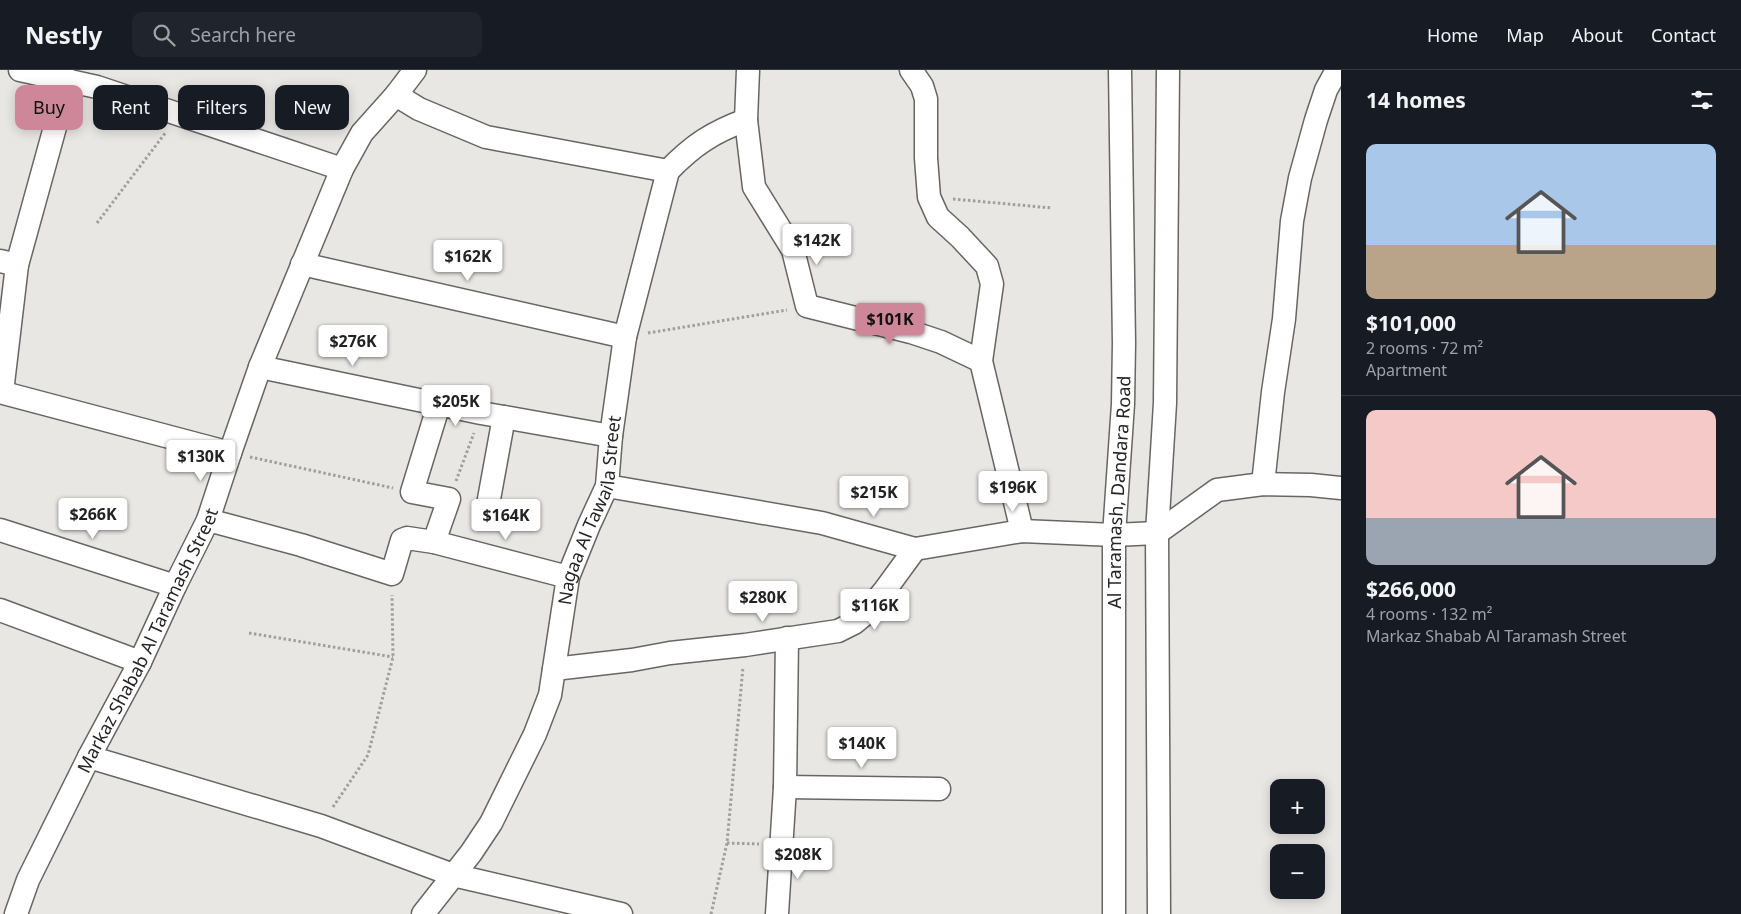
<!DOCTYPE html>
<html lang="en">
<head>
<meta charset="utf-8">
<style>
  body { margin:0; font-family:"Noto Sans",sans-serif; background:#20242c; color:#f1f3f6; height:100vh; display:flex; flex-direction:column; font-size:19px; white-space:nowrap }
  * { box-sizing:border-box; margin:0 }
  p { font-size:16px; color:#9ea1a6 }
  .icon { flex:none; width:28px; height:28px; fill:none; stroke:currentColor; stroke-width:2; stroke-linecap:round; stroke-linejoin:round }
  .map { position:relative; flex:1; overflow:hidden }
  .side { display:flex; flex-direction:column; background:#171b24; width:400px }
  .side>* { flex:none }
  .top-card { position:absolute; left:15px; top:15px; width:475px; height:45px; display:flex; gap:10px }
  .tools { position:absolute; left:1270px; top:709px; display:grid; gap:10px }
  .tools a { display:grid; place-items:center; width:55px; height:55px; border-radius:10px; background:#171b24; box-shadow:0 2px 12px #0003; font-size:25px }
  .price { position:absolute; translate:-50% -42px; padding:0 11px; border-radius:5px; background:#fff; color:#222; font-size:16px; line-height:32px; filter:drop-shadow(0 1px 2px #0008) }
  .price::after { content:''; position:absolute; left:50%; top:30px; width:15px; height:11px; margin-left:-8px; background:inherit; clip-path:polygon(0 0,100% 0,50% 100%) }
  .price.selected { background:#cd8798; color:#111 }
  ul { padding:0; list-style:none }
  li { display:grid; align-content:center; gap:10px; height:265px; padding:0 25px }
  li+li { border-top:1px solid #363941 }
  li span { display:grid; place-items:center; height:155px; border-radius:10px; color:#555 }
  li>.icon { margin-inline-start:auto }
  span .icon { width:90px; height:90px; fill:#fffc; stroke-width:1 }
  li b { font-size:21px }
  h2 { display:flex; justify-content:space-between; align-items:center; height:60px; padding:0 25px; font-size:21px }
  .pill { padding:0 18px; border-radius:10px; background:#171b24; box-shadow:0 2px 12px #0003; font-size:18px; line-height:45px }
  .pill.selected { background:#cd8798; color:#111 }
  header { display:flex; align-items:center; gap:30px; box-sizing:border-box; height:70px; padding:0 25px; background:#171b24; border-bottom:1px solid #363941 }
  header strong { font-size:24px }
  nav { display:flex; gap:28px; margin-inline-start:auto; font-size:18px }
  .search { width:350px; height:45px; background:#20242c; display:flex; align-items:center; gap:12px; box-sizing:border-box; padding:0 18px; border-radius:10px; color:#9ea1a6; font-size:19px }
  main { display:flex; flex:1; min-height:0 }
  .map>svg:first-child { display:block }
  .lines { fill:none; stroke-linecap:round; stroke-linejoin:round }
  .minor-casing { stroke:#686663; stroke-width:25 }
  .path { stroke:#a09f9d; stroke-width:3; stroke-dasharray:2.5 2.5; stroke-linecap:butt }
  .minor { stroke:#fff; stroke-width:22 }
  .labels { text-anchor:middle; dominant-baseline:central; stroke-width:4.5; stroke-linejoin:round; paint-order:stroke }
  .street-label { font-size:18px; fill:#262524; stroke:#f6f4f1 }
</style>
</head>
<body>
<header>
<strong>Nestly</strong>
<div class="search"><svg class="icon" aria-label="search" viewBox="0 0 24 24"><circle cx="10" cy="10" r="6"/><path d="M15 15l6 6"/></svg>Search here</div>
<nav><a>Home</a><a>Map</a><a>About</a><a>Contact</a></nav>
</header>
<main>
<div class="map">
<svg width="1341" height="844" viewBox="0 0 1341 844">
  <rect width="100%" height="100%" fill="#e9e7e4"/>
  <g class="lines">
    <g class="minor-casing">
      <g id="minor">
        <path d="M 20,0 L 97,17 L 342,99"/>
        <path d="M 748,0 L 746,50 L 754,117 L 793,180 L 807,236 L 911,262 L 941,272 L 981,291"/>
        <path d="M 911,0 L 922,16 L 926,29 L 926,88 L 929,127 L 938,147 L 960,167 L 987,196 L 992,214 L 981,291 L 1022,461"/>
        <path d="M 396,25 L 419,39 L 486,67 L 668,101"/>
        <path d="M 0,191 L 17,195 L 2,322"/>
        <path d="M 302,194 L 625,267"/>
        <path d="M 17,195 L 68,10"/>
        <path d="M 260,297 L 481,343 L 611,366"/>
        <path d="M 0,322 L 230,383"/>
        <path d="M 1263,414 L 1273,322 L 1284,249 L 1292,151 L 1300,108 L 1316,50 L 1326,20 L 1337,0"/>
        <path d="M 607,416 L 822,453 L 915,479 L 1022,461 L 1114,465 L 1157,463 L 1217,420 L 1263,414 L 1311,415 L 1341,418"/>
        <path d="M 487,440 L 504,347"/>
        <path d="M 208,450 L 301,475 L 392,504 L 402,470 L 407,468 L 434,472 L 449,429 L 412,422 L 439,334"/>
        <path d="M 0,460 L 175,516"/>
        <path d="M 434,472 L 568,507"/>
        <path d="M 0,540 L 140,592"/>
        <path d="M 554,599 L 632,590 L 670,583 L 745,575 L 838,561 L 854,553 L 865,544 L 885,520 L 915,479"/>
        <path d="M 89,687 L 321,756 L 453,805 L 621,844"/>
        <path d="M 785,717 L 939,719"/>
        <path id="s1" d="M 16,844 L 28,810 L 89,687 L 140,592 L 175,516 L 208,450 L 230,383 L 260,297 L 342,99 L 362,63 L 396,25 L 415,0"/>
        <path id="s2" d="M 423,844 L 471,783 L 491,753 L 535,664 L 550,625 L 568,507 L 589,455 L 607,416 L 611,366 L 625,267 L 668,101 C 693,75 713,62 746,50"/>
        <path d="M 777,844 L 785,717 L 787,568"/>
        <path id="s3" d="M 1114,844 L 1114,465 L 1123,334 L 1124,273 L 1120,0"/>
        <path d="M 1159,844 L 1157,463 L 1165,333 L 1168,0"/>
      </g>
    </g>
    <g class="path">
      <path d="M 953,129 L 1052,138"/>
      <path d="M 97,153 L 166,62"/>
      <path d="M 648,263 L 787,240"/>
      <path d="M 250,387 L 393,418"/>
      <path d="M 456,411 L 474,363"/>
      <path d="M 249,563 L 393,587"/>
      <path d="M 333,737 L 368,685 L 393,587 L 392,525"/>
      <path d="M 727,773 L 759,774"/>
      <path d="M 711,844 L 727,773 L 743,597"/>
    </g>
    <use href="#minor" class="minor"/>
  </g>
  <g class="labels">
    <g class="street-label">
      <text stroke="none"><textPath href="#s3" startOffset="422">Al Taramash, Dandara Road</textPath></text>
      <text stroke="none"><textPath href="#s2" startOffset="445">Nagaa Al Tawaila Street</textPath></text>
      <text stroke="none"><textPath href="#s1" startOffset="304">Markaz Shabab Al Taramash Street</textPath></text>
    </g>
  </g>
</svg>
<div class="tools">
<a>+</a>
<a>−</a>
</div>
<b class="price" style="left:817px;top:196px">$142K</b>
<b class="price" style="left:468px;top:212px">$162K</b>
<b class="price selected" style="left:890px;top:275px">$101K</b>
<b class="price" style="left:353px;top:297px">$276K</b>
<b class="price" style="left:456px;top:357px">$205K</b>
<b class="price" style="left:201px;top:412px">$130K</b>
<b class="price" style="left:1013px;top:443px">$196K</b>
<b class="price" style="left:874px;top:448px">$215K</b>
<b class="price" style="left:93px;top:470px">$266K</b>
<b class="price" style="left:506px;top:471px">$164K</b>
<b class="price" style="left:763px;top:553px">$280K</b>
<b class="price" style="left:875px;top:561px">$116K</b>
<b class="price" style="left:862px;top:699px">$140K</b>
<b class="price" style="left:798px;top:810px">$208K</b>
<div class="top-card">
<a class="pill selected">Buy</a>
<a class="pill">Rent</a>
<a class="pill">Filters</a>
<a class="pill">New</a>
</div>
</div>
<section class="side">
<h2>14 homes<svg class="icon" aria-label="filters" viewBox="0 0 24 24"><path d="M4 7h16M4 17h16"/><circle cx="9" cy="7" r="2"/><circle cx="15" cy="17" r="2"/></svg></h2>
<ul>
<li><span style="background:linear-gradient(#a9c7e8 65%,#b9a48a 0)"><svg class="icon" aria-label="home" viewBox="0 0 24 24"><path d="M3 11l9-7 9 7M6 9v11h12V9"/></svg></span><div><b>$101,000</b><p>2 rooms · 72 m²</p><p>Apartment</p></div></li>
<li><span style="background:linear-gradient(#f6c9c9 70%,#9aa5b1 0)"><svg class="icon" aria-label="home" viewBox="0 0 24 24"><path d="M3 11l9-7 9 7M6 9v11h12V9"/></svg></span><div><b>$266,000</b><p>4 rooms · 132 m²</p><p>Markaz Shabab Al Taramash Street</p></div></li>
</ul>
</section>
</main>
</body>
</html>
